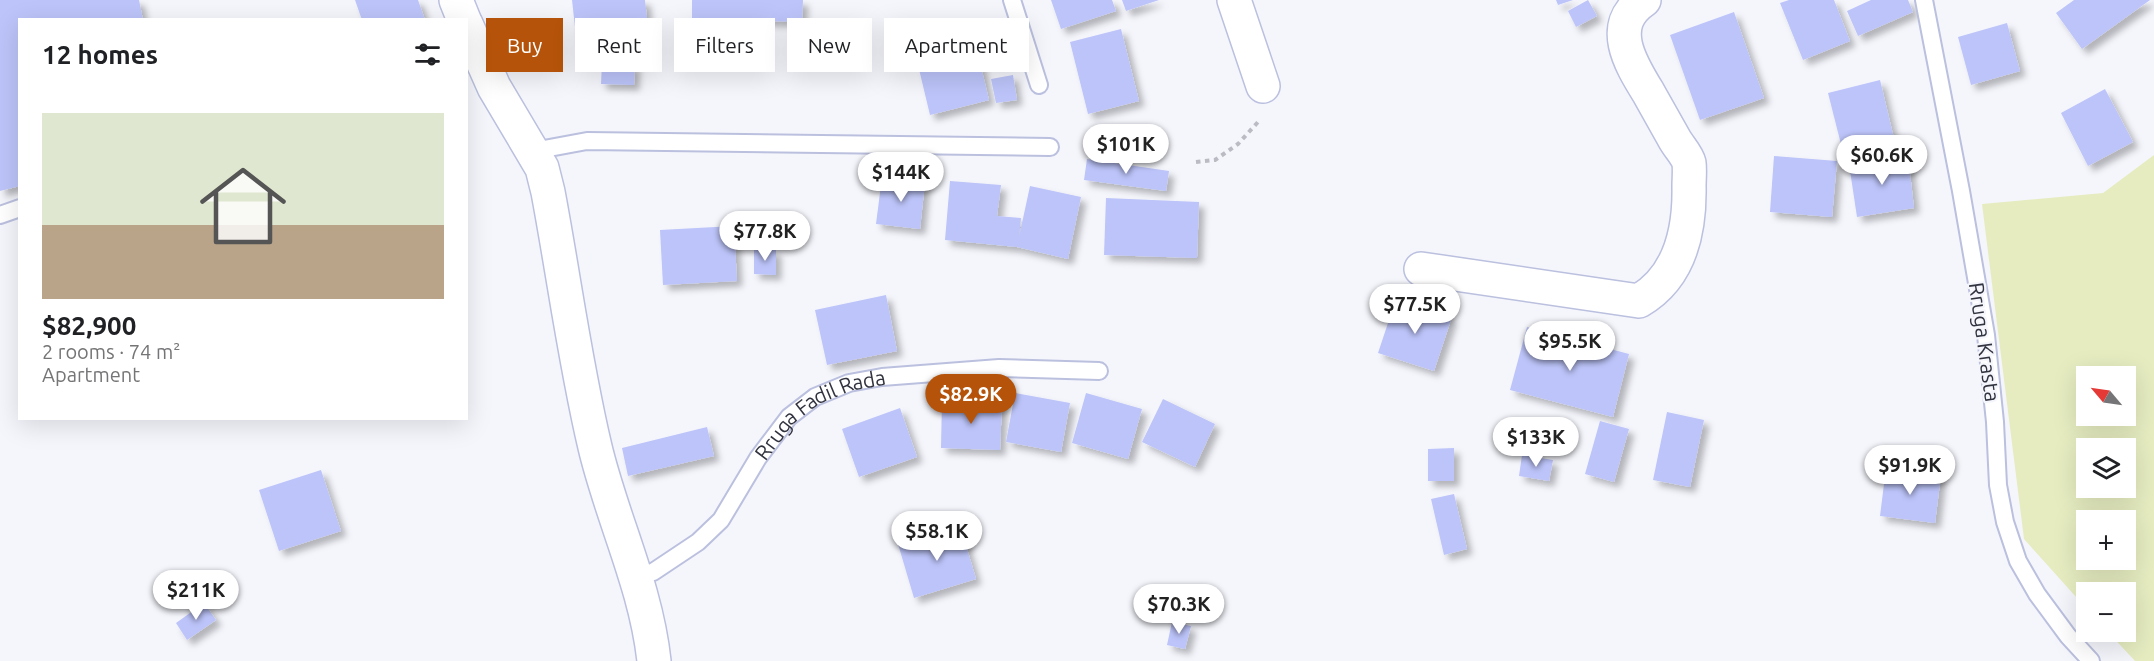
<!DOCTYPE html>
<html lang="en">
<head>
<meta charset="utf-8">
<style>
  body { margin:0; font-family:Ubuntu,sans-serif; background:#f2f2f2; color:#202124; height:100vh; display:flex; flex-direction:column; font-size:22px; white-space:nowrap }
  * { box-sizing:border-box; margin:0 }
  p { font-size:20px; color:#757577 }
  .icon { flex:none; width:33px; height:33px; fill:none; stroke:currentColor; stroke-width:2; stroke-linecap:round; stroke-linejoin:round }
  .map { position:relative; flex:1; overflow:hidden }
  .drawer { position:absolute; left:18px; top:18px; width:450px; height:402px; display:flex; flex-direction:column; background:#fff; border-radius:0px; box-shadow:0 6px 24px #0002 }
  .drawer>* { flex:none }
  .guide { position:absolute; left:486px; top:18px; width:570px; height:54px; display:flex; gap:12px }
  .needle { width:39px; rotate:299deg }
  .controls { position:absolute; left:2076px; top:366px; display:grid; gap:12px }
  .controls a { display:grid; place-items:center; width:60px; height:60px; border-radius:0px; background:#fff; box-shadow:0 6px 24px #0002; font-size:30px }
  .price { position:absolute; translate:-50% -51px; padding:0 14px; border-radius:21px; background:#fff; color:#222; font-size:20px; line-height:39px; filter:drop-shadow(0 2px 3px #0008) }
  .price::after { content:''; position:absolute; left:50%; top:36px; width:18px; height:14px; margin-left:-9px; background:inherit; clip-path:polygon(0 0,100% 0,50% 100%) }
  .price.on { background:#b45309; color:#fff }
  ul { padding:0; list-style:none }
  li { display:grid; align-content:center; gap:12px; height:318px; padding:0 24px }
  li span { display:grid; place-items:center; height:186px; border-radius:0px; color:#555 }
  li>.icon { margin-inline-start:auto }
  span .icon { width:108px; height:108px; fill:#fffc; stroke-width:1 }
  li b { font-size:26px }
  h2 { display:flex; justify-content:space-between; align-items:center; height:72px; padding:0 24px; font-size:26px }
  .pill { padding:0 21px; border-radius:0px; background:#fff; box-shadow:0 6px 24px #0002; font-size:21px; line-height:54px }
  .pill.on { background:#b45309; color:#fff }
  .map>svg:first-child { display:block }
  .green { fill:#e6ecc0; fill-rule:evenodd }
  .building { fill:#bcc4f9; filter:url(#shadow) }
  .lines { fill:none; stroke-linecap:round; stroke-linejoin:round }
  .service-casing { stroke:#bbc0df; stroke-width:20 }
  .minor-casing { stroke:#bbc0df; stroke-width:36 }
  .path { stroke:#babbc3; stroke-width:4; stroke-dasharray:4.5 4.5; stroke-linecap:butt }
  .service { stroke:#fff; stroke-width:16 }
  .minor { stroke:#fff; stroke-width:33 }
  .labels { text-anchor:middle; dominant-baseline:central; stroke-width:4.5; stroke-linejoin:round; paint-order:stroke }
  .street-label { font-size:21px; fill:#31333f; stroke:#f5f6fc }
</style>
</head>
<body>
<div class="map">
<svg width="2154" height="661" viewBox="0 0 2154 661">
  <defs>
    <filter id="shadow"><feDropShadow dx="5.5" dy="5.5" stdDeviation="3" flood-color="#0004"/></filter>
  </defs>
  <rect width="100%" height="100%" fill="#f5f6fc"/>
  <path class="green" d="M 2154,155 L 2154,661 L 2135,661 L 2108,632 L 2126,632 L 2126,592 L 2086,592 L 2086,608 L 2024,539 L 1982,204 L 2103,193 ZM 2086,376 L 2126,376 L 2126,416 L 2086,416 ZM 2086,448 L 2126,448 L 2126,488 L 2086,488 ZM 2086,520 L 2126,520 L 2126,560 L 2086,560 Z"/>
  <g class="building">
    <path d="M 0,0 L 139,0 L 143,20 L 20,20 L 20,186 L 0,191 Z"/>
    <path d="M 355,0 L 418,0 L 425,20 L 362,20 Z"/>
    <path d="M 572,0 L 645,0 L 650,46 L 578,54 Z"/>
    <path d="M 692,0 L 803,0 L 802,22 L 692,19 Z"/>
    <path d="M 1051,0 L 1112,0 L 1116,11 L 1061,29 Z"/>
    <path d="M 1122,0 L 1159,0 L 1126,11 Z"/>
    <path d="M 1556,0 L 1573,0 L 1558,5 Z"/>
    <path d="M 1588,0 L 1597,16 L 1576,27 L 1568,11 Z"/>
    <path d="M 1789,0 L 1834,0 L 1850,41 L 1803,60 L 1780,3 Z"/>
    <path d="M 1871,0 L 1908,0 L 1913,12 L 1858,36 L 1847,11 Z"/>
    <path d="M 2074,0 L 2150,0 L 2082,49 L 2056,13 Z"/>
    <path d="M 1734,12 L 1764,98 L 1700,120 L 1670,35 Z"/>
    <path d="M 2007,23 L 2020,71 L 1971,85 L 1958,37 Z"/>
    <path d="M 1121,29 L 1139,101 L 1088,114 L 1070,42 Z"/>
    <path d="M 974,38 L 989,100 L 930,115 L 918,65 L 944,58 L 941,46 Z"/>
    <path d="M 602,63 L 635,64 L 634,85 L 601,84 Z"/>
    <path d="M 1013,75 L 1017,100 L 996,103 L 991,79 Z"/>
    <path d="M 1880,80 L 1895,143 L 1844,156 L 1828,93 Z"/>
    <path d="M 2105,89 L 2133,142 L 2088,166 L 2061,113 Z"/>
    <path d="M 1774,156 L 1837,161 L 1832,217 L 1770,212 Z"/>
    <path d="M 1908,156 L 1914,208 L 1857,217 L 1849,164 Z"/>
    <path d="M 1087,159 L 1169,171 L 1166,191 L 1084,180 Z"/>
    <path d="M 882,177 L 925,182 L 920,229 L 876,224 Z"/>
    <path d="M 950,181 L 1001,185 L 997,216 L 1021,218 L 1019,237 L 1030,186 L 1081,197 L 1068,259 L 1017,247 L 945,240 Z"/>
    <path d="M 1106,198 L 1199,202 L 1197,258 L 1104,255 Z"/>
    <path d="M 734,226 L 737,281 L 663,285 L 660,230 Z"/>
    <path d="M 754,249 L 776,250 L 776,275 L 754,274 Z"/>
    <path d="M 886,295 L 897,351 L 827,365 L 815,310 Z"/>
    <path d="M 1396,299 L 1452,317 L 1434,371 L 1378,353 Z"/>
    <path d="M 1527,327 L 1629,354 L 1613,417 L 1510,390 Z"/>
    <path d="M 1015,393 L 1070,403 L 1061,452 L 1006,442 Z"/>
    <path d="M 1086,393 L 1142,409 L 1128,459 L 1072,443 Z"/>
    <path d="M 1163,399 L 1215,424 L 1195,467 L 1142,442 Z"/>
    <path d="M 942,400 L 1002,403 L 1000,450 L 941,448 Z"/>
    <path d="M 900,408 L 917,457 L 859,477 L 842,429 Z"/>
    <path d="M 1667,412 L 1704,420 L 1690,487 L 1653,480 Z"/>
    <path d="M 1600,421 L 1629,429 L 1614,482 L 1585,474 Z"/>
    <path d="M 707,427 L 714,456 L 628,476 L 622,448 Z"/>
    <path d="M 1454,448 L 1454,481 L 1428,481 L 1428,449 Z"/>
    <path d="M 1522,455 L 1553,460 L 1549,481 L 1519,476 Z"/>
    <path d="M 1886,468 L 1941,475 L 1935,523 L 1880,516 Z"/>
    <path d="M 321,470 L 341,531 L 279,551 L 259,490 Z"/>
    <path d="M 1454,494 L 1467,549 L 1444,555 L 1431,499 Z"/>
    <path d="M 960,525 L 976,579 L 914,598 L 898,544 Z"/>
    <path d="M 204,603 L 216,620 L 187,640 L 176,623 Z"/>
    <path d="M 1172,622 L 1191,626 L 1185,649 L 1167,645 Z"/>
  </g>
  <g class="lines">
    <g class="service-casing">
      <g id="service">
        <path d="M 1012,0 L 1039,85"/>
        <path d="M 1924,0 L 1961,191 L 1986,335 L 1995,422 L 1998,485 L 2005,522 L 2018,561 L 2037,594 L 2068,636 L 2091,661"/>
        <path d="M 533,151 L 587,141 L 1050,147"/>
        <path d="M 0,215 L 20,208"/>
        <path id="s1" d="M 636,575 L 653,572 L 698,542 L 721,520 L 758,458 L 789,417 L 815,397 L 849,383 L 882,377 L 999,368 L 1099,371"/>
      </g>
    </g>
    <g class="minor-casing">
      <g id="minor">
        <path d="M 456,0 L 464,20"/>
        <path d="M 1234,0 L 1263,86"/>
        <path d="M 466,24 L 494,87 L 542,168 L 548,192 C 564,277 575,363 595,447 C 612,519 646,586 654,661"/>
        <path d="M 1421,269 L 1639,301 C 1680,277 1690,231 1689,186 C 1689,179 1690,170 1689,163 C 1687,155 1679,147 1675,140 C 1666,124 1657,108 1648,92 C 1630,63 1607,25 1644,0"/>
      </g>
    </g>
    <path class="path" d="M 1196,162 L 1215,160 L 1238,144 L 1258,122 L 1259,119"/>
    <use href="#service" class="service"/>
    <use href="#minor" class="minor"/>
  </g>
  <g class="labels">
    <g class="street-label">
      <text transform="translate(1985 342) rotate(82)">Rruga Krasta</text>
      <text stroke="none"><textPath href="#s1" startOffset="255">Rruga Fadil Rada</textPath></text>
    </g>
  </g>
</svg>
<div class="controls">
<a><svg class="needle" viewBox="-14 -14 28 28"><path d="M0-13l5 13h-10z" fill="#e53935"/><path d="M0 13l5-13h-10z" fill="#757577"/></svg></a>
<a><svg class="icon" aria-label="layers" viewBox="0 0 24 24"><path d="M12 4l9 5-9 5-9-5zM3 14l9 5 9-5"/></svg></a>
<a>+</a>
<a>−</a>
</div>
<b class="price" style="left:1126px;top:175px">$101K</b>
<b class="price" style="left:1882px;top:186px">$60.6K</b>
<b class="price" style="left:901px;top:203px">$144K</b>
<b class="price" style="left:765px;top:262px">$77.8K</b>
<b class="price" style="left:1415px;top:335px">$77.5K</b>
<b class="price" style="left:1570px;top:372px">$95.5K</b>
<b class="price on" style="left:971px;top:425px">$82.9K</b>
<b class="price" style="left:1536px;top:468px">$133K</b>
<b class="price" style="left:1910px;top:496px">$91.9K</b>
<b class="price" style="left:937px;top:562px">$58.1K</b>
<b class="price" style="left:196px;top:621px">$211K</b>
<b class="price" style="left:1179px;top:635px">$70.3K</b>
<div class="guide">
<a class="pill on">Buy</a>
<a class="pill">Rent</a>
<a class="pill">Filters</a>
<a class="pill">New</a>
<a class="pill">Apartment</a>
</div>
<section class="drawer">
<h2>12 homes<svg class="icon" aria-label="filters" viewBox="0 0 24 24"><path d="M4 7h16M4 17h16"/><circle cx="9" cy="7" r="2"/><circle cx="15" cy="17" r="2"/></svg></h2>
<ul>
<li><span style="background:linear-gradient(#dfe7d0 60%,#b9a48a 0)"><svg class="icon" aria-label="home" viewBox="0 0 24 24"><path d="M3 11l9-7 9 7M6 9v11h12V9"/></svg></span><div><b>$82,900</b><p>2 rooms · 74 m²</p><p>Apartment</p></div></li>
</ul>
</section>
</div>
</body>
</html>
